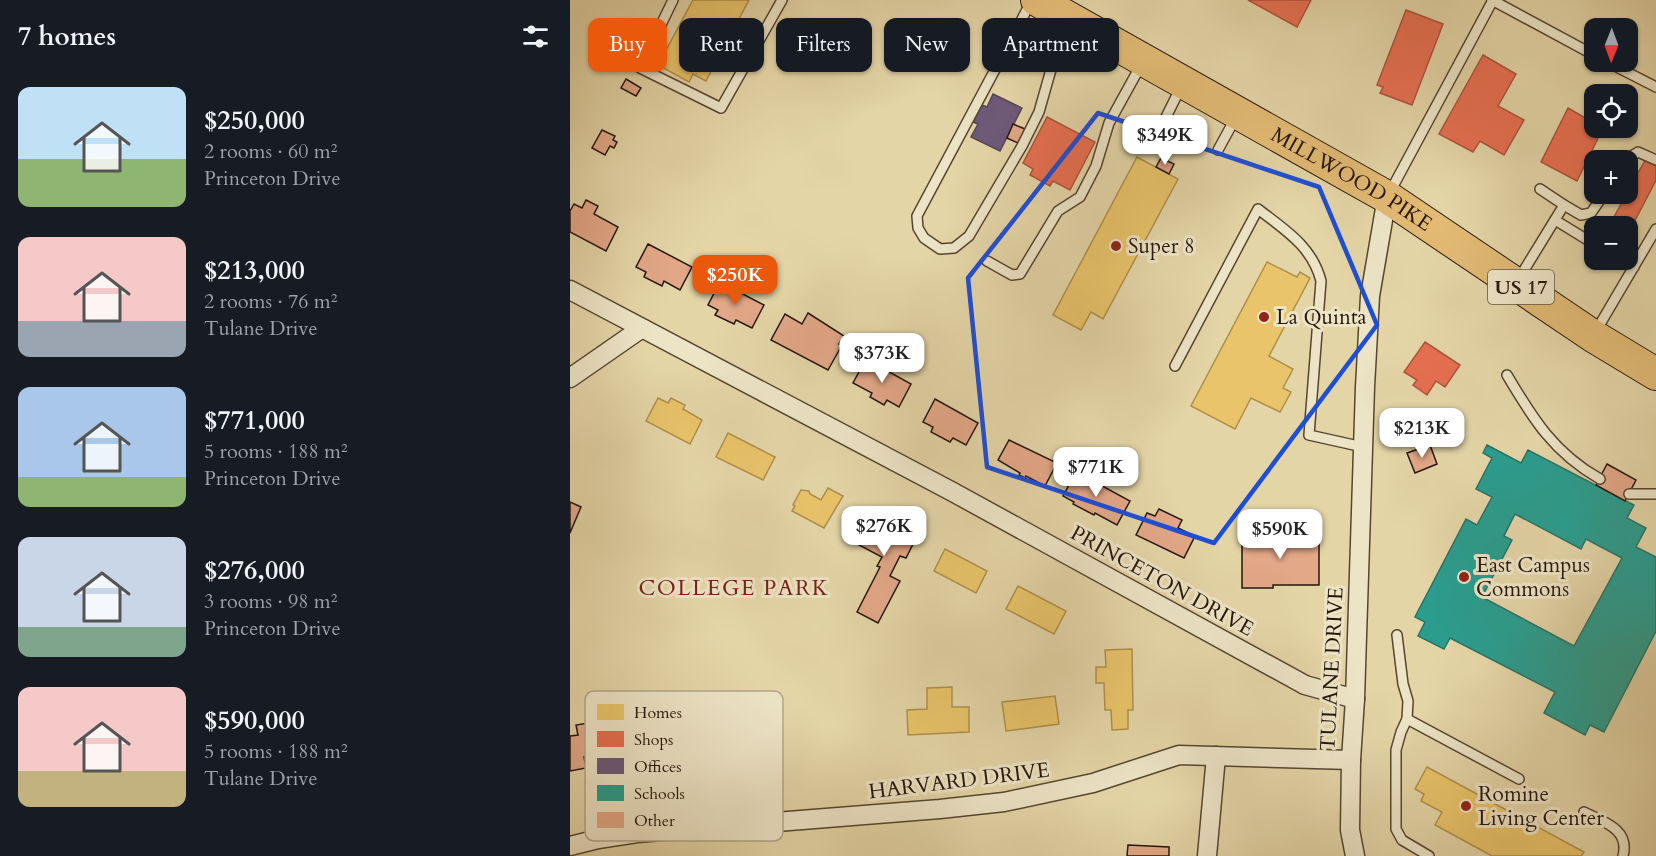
<!DOCTYPE html>
<html lang="en">
<head>
<meta charset="utf-8">
<style>
  body { margin:0; font-family:Cardo,serif; background:#20242c; color:#f1f3f6; height:100vh; display:flex; flex-direction:column; font-size:22px; white-space:nowrap }
  * { box-sizing:border-box; margin:0 }
  p { font-size:20px; color:#9ea1a6 }
  .icon { flex:none; width:33px; height:33px; fill:none; stroke:currentColor; stroke-width:2; stroke-linecap:round; stroke-linejoin:round }
  .map { position:relative; flex:1; overflow:hidden }
  .details { display:flex; flex-direction:column; background:#171b24; width:570px }
  .details>* { flex:none }
  .guide { position:absolute; left:18px; top:18px; width:570px; height:54px; display:flex; gap:12px }
  .needle { width:39px; rotate:181deg }
  .buttons { position:absolute; left:1014px; top:18px; display:grid; gap:12px }
  .buttons a { display:grid; place-items:center; width:54px; height:54px; border-radius:12px; background:#171b24; box-shadow:0 2px 4px #0004; font-size:30px }
  .price { position:absolute; translate:-50% -51px; padding:0 14px; border-radius:12px; background:#fff; color:#222; font-size:20px; line-height:39px; filter:drop-shadow(0 2px 3px #0008) }
  .price::after { content:''; position:absolute; left:50%; top:36px; width:18px; height:14px; margin-left:-9px; background:inherit; clip-path:polygon(0 0,100% 0,50% 100%) }
  .price.current { background:#ea580c; color:#fff }
  ul { padding:0; list-style:none }
  li { display:flex; align-items:center; gap:18px; height:150px; padding:0 18px }
  li span { display:grid; place-items:center; flex:none; width:168px; height:120px; border-radius:12px; color:#555 }
  li>.icon { margin-inline-start:auto }
  span .icon { width:72px; height:72px; fill:#fffc; stroke-width:1 }
  li b { font-size:26px }
  h2 { display:flex; justify-content:space-between; align-items:center; height:72px; padding:0 18px; font-size:26px }
  .pill { padding:0 21px; border-radius:12px; background:#171b24; box-shadow:0 2px 4px #0004; font-size:21px; line-height:54px }
  .pill.current { background:#ea580c; color:#fff }
  main { display:flex; flex:1; min-height:0 }
  .map>svg:first-child { display:block }
  .homes { fill:#e9c46a; stroke:#ae904d; stroke-width:1.5 }
  .shops { fill:#e76f51; stroke:#ad543b; stroke-width:1.5 }
  .offices { fill:#6d597a; stroke:#574558; stroke-width:1.5 }
  .schools { fill:#2a9d8f; stroke:#287467; stroke-width:1.5; fill-rule:evenodd }
  .building { fill:#e3a888; stroke:#251609; stroke-width:1.5 }
  .lines { fill:none; stroke-linecap:round; stroke-linejoin:round }
  .lane-casing { stroke:#554630; stroke-width:12 }
  .street-casing { stroke:#554630; stroke-width:21 }
  .highway-casing { stroke:#251609; stroke-width:34 }
  .lane { stroke:#ede4c6; stroke-width:9 }
  .street { stroke:#ede4c6; stroke-width:18 }
  .highway { stroke:#e2ba74; stroke-width:32 }
  .marked { fill:none; stroke:#1d4ed8; stroke-width:4.5; stroke-linejoin:round }
  .poi-dot { fill:#8f2418; stroke:#ede4c6; stroke-width:2 }
  .labels { text-anchor:middle; dominant-baseline:central; stroke-width:6; stroke-linejoin:round; paint-order:stroke }
  .shield { fill:#ede4c6; stroke:#615442; stroke-width:1.5 }
  .shield-label { font-size:20px; font-weight:bold; fill:#251609 }
  .street-label { font-size:21px; fill:#251609; stroke:#ede4c6 }
  .poi-label { font-size:21px; fill:#251609; stroke:#ede4c6; text-anchor:start }
  .neighbourhood-label { font-size:22px; letter-spacing:1.5px; fill:#7a1f14; stroke:#ede4c6 }
  .key { fill:#ede4c6; stroke:#b1a68d; stroke-width:1.5 }
  .key-label { font-size:16px; fill:#251609 }
</style>
</head>
<body>
<main>
<section class="details">
<h2>7 homes<svg class="icon" aria-label="filters" viewBox="0 0 24 24"><path d="M4 7h16M4 17h16"/><circle cx="9" cy="7" r="2"/><circle cx="15" cy="17" r="2"/></svg></h2>
<ul>
<li><span style="background:linear-gradient(#bfe0f5 60%,#8fb573 0)"><svg class="icon" aria-label="home" viewBox="0 0 24 24"><path d="M3 11l9-7 9 7M6 9v11h12V9"/></svg></span><div><b>$250,000</b><p>2 rooms · 60 m²</p><p>Princeton Drive</p></div></li>
<li><span style="background:linear-gradient(#f6c9c9 70%,#9aa5b1 0)"><svg class="icon" aria-label="home" viewBox="0 0 24 24"><path d="M3 11l9-7 9 7M6 9v11h12V9"/></svg></span><div><b>$213,000</b><p>2 rooms · 76 m²</p><p>Tulane Drive</p></div></li>
<li><span style="background:linear-gradient(#a9c7e8 75%,#8fb573 0)"><svg class="icon" aria-label="home" viewBox="0 0 24 24"><path d="M3 11l9-7 9 7M6 9v11h12V9"/></svg></span><div><b>$771,000</b><p>5 rooms · 188 m²</p><p>Princeton Drive</p></div></li>
<li><span style="background:linear-gradient(#c9d6e8 75%,#7fa58c 0)"><svg class="icon" aria-label="home" viewBox="0 0 24 24"><path d="M3 11l9-7 9 7M6 9v11h12V9"/></svg></span><div><b>$276,000</b><p>3 rooms · 98 m²</p><p>Princeton Drive</p></div></li>
<li><span style="background:linear-gradient(#f6c9c9 70%,#c2b280 0)"><svg class="icon" aria-label="home" viewBox="0 0 24 24"><path d="M3 11l9-7 9 7M6 9v11h12V9"/></svg></span><div><b>$590,000</b><p>5 rooms · 188 m²</p><p>Tulane Drive</p></div></li>
</ul>
</section>
<div class="map">
<svg width="1086" height="856" viewBox="0 0 1086 856">
  <rect width="100%" height="100%" fill="#e4d5a7"/>
  <filter id="stains"><feTurbulence type="fractalNoise" baseFrequency=".00333" numOctaves="4"/><feColorMatrix values="0 0 0 0 .2 0 0 0 0 .09 0 0 0 0 .02 0 0 0 .5 -.17"/></filter>
  <radialGradient id="worn" r=".72"><stop offset=".6" stop-color="#630" stop-opacity="0"/><stop offset="1" stop-color="#630" stop-opacity=".3"/></radialGradient>
  <g class="homes">
    <path d="M 123,0 L 179,0 L 136,81 L 123,74 L 119,82 L 88,65 Z"/>
    <path d="M 567,157 L 608,179 L 533,319 L 521,312 L 511,330 L 483,315 Z"/>
    <path d="M 697,262 L 727,277 L 730,272 L 740,278 L 699,356 L 723,369 L 713,388 L 721,392 L 710,412 L 681,398 L 665,429 L 621,406 Z"/>
    <path d="M 88,398 L 98,403 L 101,398 L 115,405 L 113,409 L 132,420 L 120,444 L 76,421 Z"/>
    <path d="M 158,433 L 205,457 L 193,480 L 146,457 Z"/>
    <path d="M 258,488 L 273,496 L 254,528 L 222,511 L 225,506 L 223,505 L 231,490 L 239,491 L 240,494 L 251,500 Z"/>
    <path d="M 375,549 L 417,571 L 406,593 L 364,571 Z"/>
    <path d="M 448,586 L 496,611 L 484,634 L 436,609 Z"/>
    <path d="M 562,649 L 563,710 L 558,710 L 558,729 L 542,730 L 541,710 L 535,710 L 534,683 L 526,683 L 526,667 L 536,667 L 535,650 Z"/>
    <path d="M 382,687 L 382,707 L 399,707 L 399,732 L 338,735 L 337,710 L 357,709 L 357,688 Z"/>
    <path d="M 485,696 L 489,724 L 436,731 L 432,702 Z"/>
    <path d="M 857,767 L 1014,852 L 1011,856 L 922,856 L 865,825 L 872,812 L 851,801 L 854,794 L 845,789 Z"/>
  </g>
  <g class="shops">
    <path d="M 678,0 L 741,0 L 727,27 Z"/>
    <path d="M 836,10 L 873,24 L 842,105 L 810,93 L 813,87 L 807,85 Z"/>
    <path d="M 913,55 L 946,74 L 928,106 L 954,120 L 934,155 L 910,141 L 903,152 L 869,134 Z"/>
    <path d="M 998,108 L 1024,123 L 1024,128 L 1033,128 L 1007,181 L 971,162 Z"/>
    <path d="M 477,117 L 525,142 L 500,190 L 483,181 L 480,186 L 460,175 L 463,169 L 453,163 Z"/>
    <path d="M 1079,153 L 1086,157 L 1086,180 L 1058,234 L 1058,226 L 1039,226 Z"/>
    <path d="M 855,342 L 890,365 L 875,387 L 866,381 L 857,395 L 843,385 L 847,380 L 834,372 Z"/>
  </g>
  <path class="offices" d="M 423,94 L 452,108 L 430,151 L 401,137 L 408,124 L 403,122 L 412,105 L 417,107 Z"/>
  <path class="schools" d="M 917,445 L 951,463 L 958,450 L 1064,505 L 1057,518 L 1076,528 L 1066,547 L 1086,557 L 1086,631 L 1034,732 L 1020,725 L 1015,735 L 974,713 L 985,692 L 880,638 L 874,649 L 848,636 L 855,622 L 845,617 L 896,519 L 907,525 L 922,497 L 906,489 L 922,458 L 913,453 ZM 945,514 L 1011,549 L 1016,539 L 1052,558 L 1004,646 L 912,597 L 942,540 L 934,536 Z"/>
  <g class="building">
    <path d="M 56,79 L 71,88 L 66,96 L 51,88 Z"/>
    <path d="M 443,124 L 455,129 L 448,143 L 437,138 Z"/>
    <path d="M 32,130 L 45,136 L 43,140 L 47,142 L 44,148 L 40,146 L 35,155 L 22,148 Z"/>
    <path d="M 591,158 L 604,164 L 599,174 L 586,167 Z"/>
    <path d="M 16,200 L 28,206 L 24,214 L 48,227 L 36,251 L 0,232 L 0,211 L 4,204 L 12,208 Z"/>
    <path d="M 78,244 L 122,267 L 110,290 L 94,281 L 92,286 L 74,277 L 76,272 L 66,267 Z"/>
    <path d="M 150,282 L 194,305 L 182,328 L 166,320 L 164,324 L 145,315 L 148,310 L 138,305 Z"/>
    <path d="M 238,313 L 274,336 L 269,344 L 272,345 L 258,370 L 201,340 L 215,314 L 232,324 Z"/>
    <path d="M 296,359 L 341,384 L 329,407 L 317,400 L 314,405 L 300,397 L 302,393 L 283,383 Z"/>
    <path d="M 365,399 L 408,423 L 396,445 L 383,438 L 380,442 L 361,432 L 363,427 L 353,422 Z"/>
    <path d="M 439,440 L 487,463 L 475,486 L 456,476 L 455,478 L 449,475 L 450,473 L 428,460 Z"/>
    <path d="M 860,445 L 867,464 L 845,473 L 837,453 Z"/>
    <path d="M 1037,464 L 1066,480 L 1055,501 L 1026,485 Z"/>
    <path d="M 506,472 L 517,478 L 519,474 L 525,477 L 523,481 L 560,501 L 547,525 L 525,513 L 524,515 L 503,504 L 504,502 L 493,496 Z"/>
    <path d="M 0,502 L 11,507 L 0,533 Z"/>
    <path d="M 300,508 L 310,514 L 313,508 L 336,520 L 333,526 L 348,534 L 336,558 L 330,556 L 320,576 L 330,581 L 308,623 L 287,612 L 310,567 L 307,566 L 312,557 L 289,545 L 294,536 L 287,532 Z"/>
    <path d="M 589,509 L 612,520 L 608,528 L 625,536 L 614,558 L 566,535 L 577,513 L 585,516 Z"/>
    <path d="M 672,533 L 749,534 L 749,585 L 703,585 L 703,588 L 672,588 Z"/>
    <path d="M 30,721 L 37,761 L 22,764 L 21,756 L 14,757 L 16,768 L 0,771 L 0,736 L 8,735 L 6,725 Z"/>
    <path d="M 558,845 L 599,847 L 599,856 L 557,856 Z"/>
  </g>
  <g class="lines">
    <g class="lane-casing">
      <g id="lane">
        <path d="M 103,0 L 70,68 L 151,108 L 212,0"/>
        <path d="M 922,0 L 1024,55"/>
        <path d="M 461,2 L 347,216 L 348,228 L 354,238 L 370,249 L 384,248 L 399,236 L 452,146 L 469,112 L 482,66 L 508,27"/>
        <path d="M 1037,62 L 1086,87"/>
        <path d="M 594,121 L 611,87"/>
        <path d="M 648,150 L 666,117"/>
        <path d="M 1055,160 L 1068,152 L 1086,160"/>
        <path d="M 970,189 L 994,205"/>
        <path d="M 820,192 L 923,0"/>
        <path d="M 985,220 L 1024,244"/>
        <path d="M 1051,260 L 1064,267"/>
        <path d="M 417,261 L 442,275 L 450,274 L 488,211 L 510,197 L 526,166 L 539,123 L 571,65"/>
        <path d="M 948,280 L 994,205 L 1011,215 L 1021,213 L 1034,194"/>
        <path d="M 1026,331 L 1086,229"/>
        <path d="M 605,366 L 688,209 C 715,230 742,246 751,281 L 739,435 L 793,447"/>
        <path d="M 937,375 C 963,419 984,453 1030,479"/>
        <path d="M 1059,494 L 1086,494"/>
        <path d="M 827,635 L 833,684 L 838,701 L 837,719 L 831,732 L 826,750 L 826,829 L 832,840 L 859,856"/>
        <path d="M 837,719 L 949,779"/>
        <path d="M 1014,812 C 1034,822 1060,829 1053,856"/>
      </g>
    </g>
    <g class="street-casing">
      <g id="street">
        <path d="M 0,290 L 381,491 L 735,685 L 785,699"/>
        <path d="M 0,378 L 72,328"/>
        <path d="M 0,846 L 28,839 L 67,833 L 370,809 L 434,802 L 523,783 L 609,755 L 781,760"/>
        <path d="M 637,856 L 646,756"/>
        <path d="M 785,856 L 780,830 L 781,760 L 785,699 L 795,387 L 800,296 L 817,197"/>
      </g>
    </g>
    <g class="highway-casing">
      <g id="highway">
        <path id="s1" d="M 467,0 L 817,197 L 1023,336 L 1086,374"/>
      </g>
    </g>
    <use href="#lane" class="lane"/>
    <use href="#street" class="street"/>
    <use href="#highway" class="highway"/>
  </g>
  <path class="marked" d="M 528,113 L 749,187 L 807,325 L 644,543 L 417,467 L 398,278 Z"/>
  <g class="poi-dot">
    <circle cx="546" cy="246" r="6"/>
    <circle cx="694" cy="317" r="6"/>
    <circle cx="894" cy="577" r="6"/>
    <circle cx="896" cy="806" r="6"/>
  </g>
  <g class="labels">
    <rect class="shield" x="918" y="270" width="66" height="34" rx="4.5"/>
    <g class="shield-label">
      <text x="951" y="287">US 17</text>
    </g>
    <g class="street-label">
      <text stroke="none"><textPath href="#s1" startOffset="362">MILLWOOD PIKE</textPath></text>
      <text transform="translate(592 581) rotate(29)">PRINCETON DRIVE</text>
      <text transform="translate(762 669) rotate(-87)">TULANE DRIVE</text>
      <text transform="translate(389 781) rotate(-7)">HARVARD DRIVE</text>
    </g>
    <g class="poi-label">
      <text x="558" y="246">Super 8</text>
      <text x="706" y="317">La Quinta</text>
      <text x="906" y="565">East Campus<tspan x="906" dy="24">Commons</tspan></text>
      <text x="908" y="794">Romine<tspan x="908" dy="24">Living Center</tspan></text>
    </g>
    <g class="neighbourhood-label">
      <text x="164" y="588">COLLEGE PARK</text>
    </g>
  </g>
  <rect x="15" y="691" width="198" height="150" rx="9" class="key"/>
  <rect x="27" y="704" width="27" height="16" fill="#e9c46a"/>
  <rect x="27" y="731" width="27" height="16" fill="#e76f51"/>
  <rect x="27" y="758" width="27" height="16" fill="#6d597a"/>
  <rect x="27" y="785" width="27" height="16" fill="#2a9d8f"/>
  <rect x="27" y="812" width="27" height="16" fill="#e3a888"/>
  <g class="key-label">
    <text x="64" y="718">Homes</text>
    <text x="64" y="745">Shops</text>
    <text x="64" y="772">Offices</text>
    <text x="64" y="799">Schools</text>
    <text x="64" y="826">Other</text>
  </g>
  <rect width="100%" height="100%" filter="url(#stains)"/>
  <rect width="100%" height="100%" fill="url(#worn)"/>
</svg>
<div class="buttons">
<a><svg class="needle" viewBox="-14 -14 28 28"><path d="M0-13l5 13h-10z" fill="#e53935"/><path d="M0 13l5-13h-10z" fill="#9ea1a6"/></svg></a>
<a><svg class="icon" aria-label="locate" viewBox="0 0 24 24"><circle cx="12" cy="12" r="6"/><path d="M12 2v4M12 18v4M2 12h4M18 12h4"/></svg></a>
<a>+</a>
<a>−</a>
</div>
<b class="price" style="left:595px;top:166px">$349K</b>
<b class="price current" style="left:165px;top:306px">$250K</b>
<b class="price" style="left:312px;top:384px">$373K</b>
<b class="price" style="left:852px;top:459px">$213K</b>
<b class="price" style="left:526px;top:498px">$771K</b>
<b class="price" style="left:314px;top:557px">$276K</b>
<b class="price" style="left:710px;top:560px">$590K</b>
<div class="guide">
<a class="pill current">Buy</a>
<a class="pill">Rent</a>
<a class="pill">Filters</a>
<a class="pill">New</a>
<a class="pill">Apartment</a>
</div>
</div>
</main>
</body>
</html>
